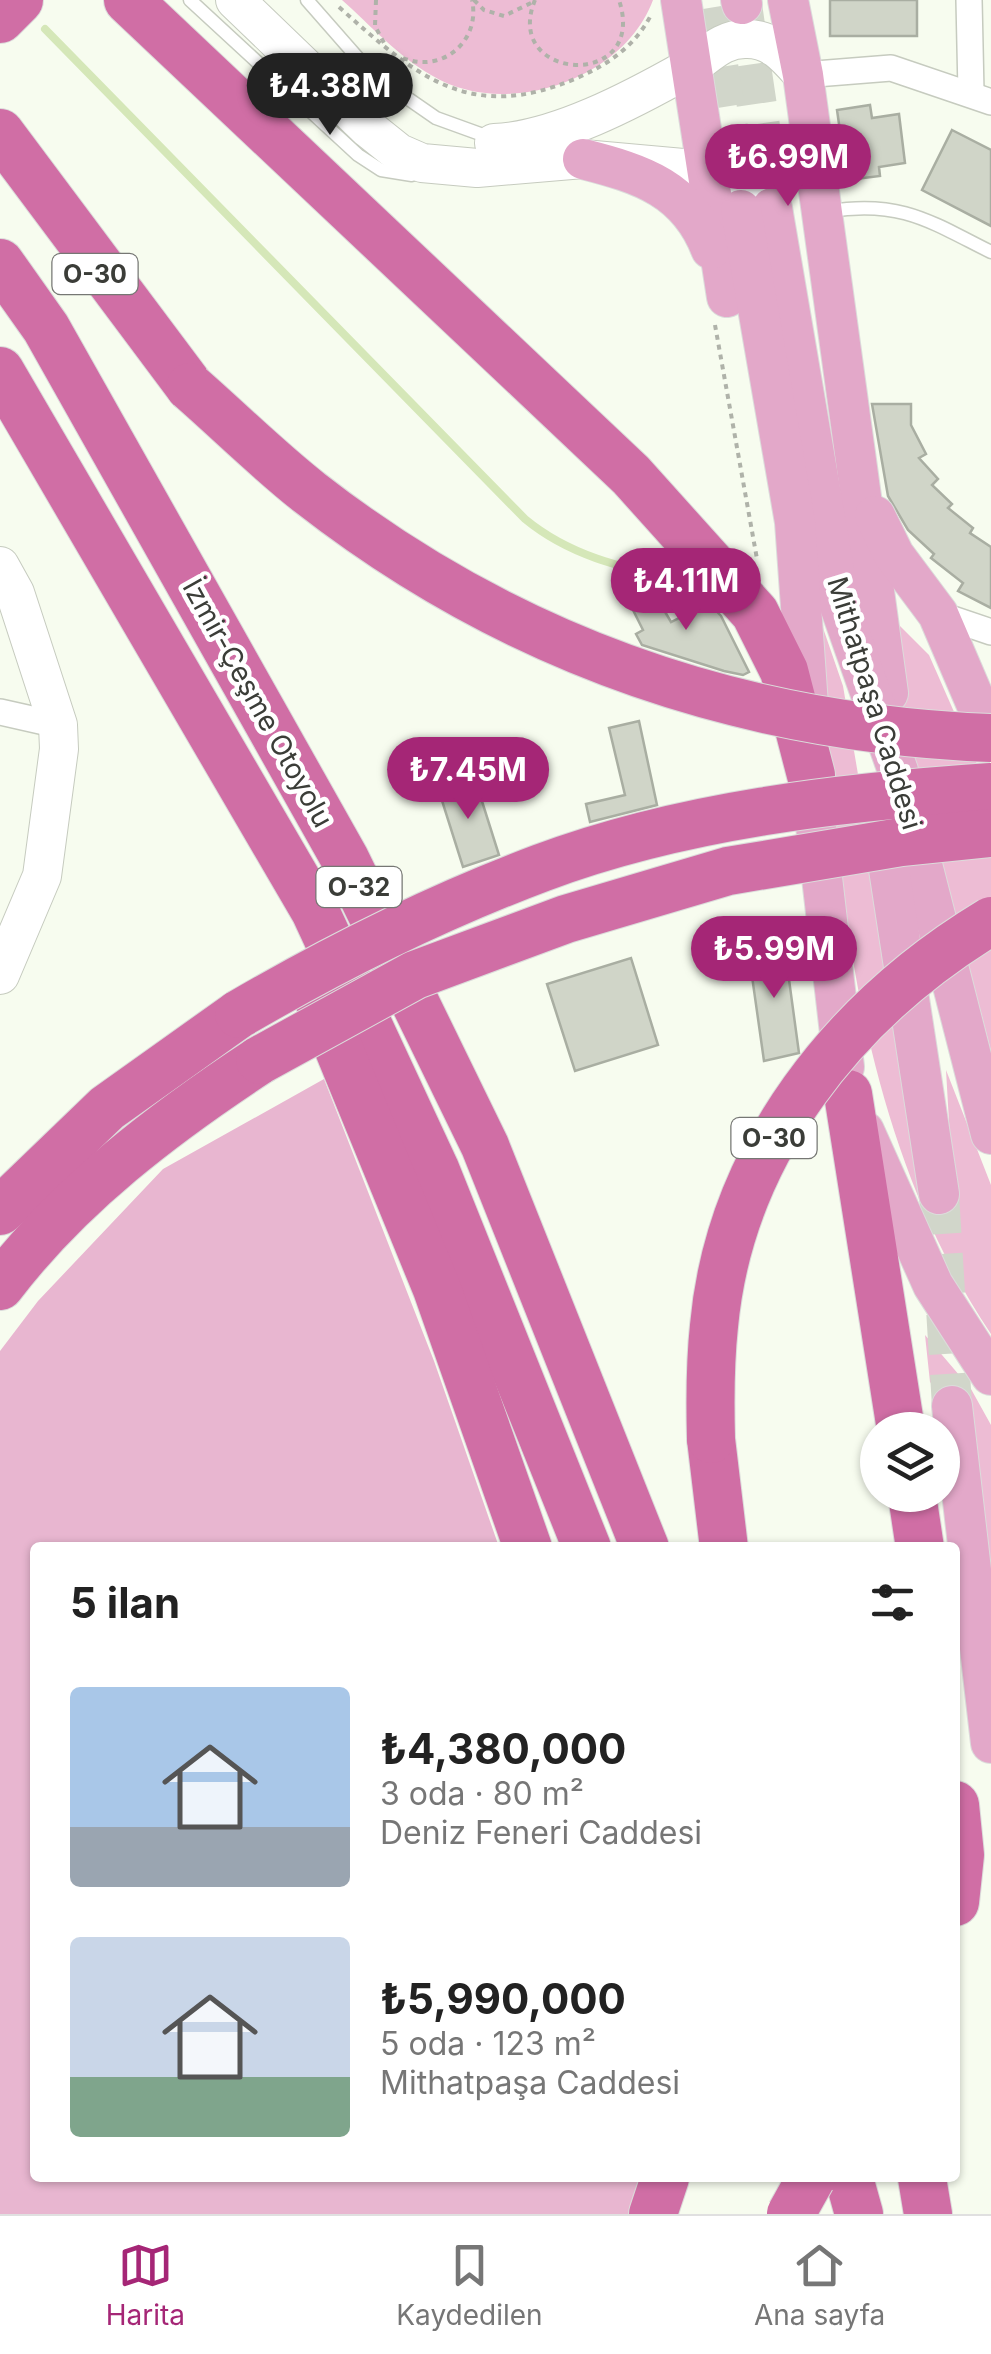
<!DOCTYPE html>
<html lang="tr">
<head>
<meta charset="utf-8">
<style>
  body { margin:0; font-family:Inter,sans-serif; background:#f6f6f6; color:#222; height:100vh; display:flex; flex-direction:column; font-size:38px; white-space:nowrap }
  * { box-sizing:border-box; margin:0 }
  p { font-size:32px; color:#767676 }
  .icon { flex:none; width:55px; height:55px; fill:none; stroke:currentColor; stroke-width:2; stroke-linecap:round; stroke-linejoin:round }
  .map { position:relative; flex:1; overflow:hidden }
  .side { position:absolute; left:30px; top:1542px; width:930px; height:640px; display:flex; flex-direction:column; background:#fff; border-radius:10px; box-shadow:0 2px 8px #0004 }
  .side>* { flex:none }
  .controls { position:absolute; left:860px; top:1412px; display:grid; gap:20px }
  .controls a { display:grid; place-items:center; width:100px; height:100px; border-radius:50%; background:#fff; box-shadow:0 2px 8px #0004; font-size:50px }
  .price { position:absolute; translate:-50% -85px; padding:0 22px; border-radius:35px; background:#a52676; color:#fff; font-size:32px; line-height:65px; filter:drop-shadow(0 2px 5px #0008) }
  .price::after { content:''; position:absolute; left:50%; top:60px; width:30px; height:22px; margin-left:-15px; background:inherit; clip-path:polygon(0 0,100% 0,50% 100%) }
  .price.on { background:#222; color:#fff }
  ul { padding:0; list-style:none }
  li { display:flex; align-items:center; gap:30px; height:250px; padding:0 40px }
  li span { display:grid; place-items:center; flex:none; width:280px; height:200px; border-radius:10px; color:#555 }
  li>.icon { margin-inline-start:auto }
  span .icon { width:120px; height:120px; fill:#fffc; stroke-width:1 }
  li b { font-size:42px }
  h2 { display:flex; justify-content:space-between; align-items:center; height:120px; padding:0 40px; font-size:42px }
  .tabs { display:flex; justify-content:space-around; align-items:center; height:140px; border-top:2px solid #e0e0e0; background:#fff; font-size:28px; color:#767676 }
  .tabs a { display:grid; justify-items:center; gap:5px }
  .tabs .on { color:#a52676 }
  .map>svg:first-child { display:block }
  .green { fill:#edbcd4 }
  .forest { fill:#e8b6d0 }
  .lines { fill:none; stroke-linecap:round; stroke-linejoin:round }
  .stream { stroke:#d5e7b8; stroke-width:8 }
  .building { fill:#d0d5c8; stroke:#a9aea2; stroke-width:2.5 }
  .primary-tunnel { stroke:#d1d6ca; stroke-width:40; stroke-dasharray:40 20; stroke-linecap:butt }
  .service-casing { stroke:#c6cbbf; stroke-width:15 }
  .minor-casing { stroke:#c6cbbf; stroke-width:28 }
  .secondary-casing { stroke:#c6cbbf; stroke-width:40 }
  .primary-casing { stroke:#dcdcdb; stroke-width:42 }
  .motorway-casing { stroke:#dcdcdb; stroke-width:50 }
  .path { stroke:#afb2a9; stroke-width:4; stroke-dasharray:5 5; stroke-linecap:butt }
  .service { stroke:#fff; stroke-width:12 }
  .minor { stroke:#fff; stroke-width:25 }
  .secondary { stroke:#fff; stroke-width:38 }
  .primary { stroke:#e3a8c9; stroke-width:40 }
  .motorway { stroke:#d06ea5; stroke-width:48 }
  .motorway-bridge-casing { stroke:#dcdcdb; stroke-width:50; stroke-linecap:butt }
  .motorway-bridge { stroke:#d06ea5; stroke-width:48 }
  .labels { text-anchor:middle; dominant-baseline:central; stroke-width:9; stroke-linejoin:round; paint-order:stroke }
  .shield { fill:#fff; stroke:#767774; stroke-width:2.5 }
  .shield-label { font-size:25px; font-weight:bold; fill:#3b3d38 }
  .street-label { font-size:28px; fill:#3b3d38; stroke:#fff }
</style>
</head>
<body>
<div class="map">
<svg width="991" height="2214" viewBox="0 0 991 2214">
  <rect width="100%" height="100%" fill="#f7fcef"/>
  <g class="green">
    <path d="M 342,0 L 653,0 C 623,81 504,120 431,75 C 398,56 370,25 342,0 Z"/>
    <path d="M 812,596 L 843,686 L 927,1181 L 954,1208 L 946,1070 L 991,1185 L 991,1334 C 846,1118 836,847 812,596 Z"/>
    <path d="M 889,615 L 929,655 L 991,796 L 991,1051 L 897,692 Z"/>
    <path d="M 925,1335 L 971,1389 L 991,1425 L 991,1600 L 973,1429 L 930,1382 Z"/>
  </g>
  <path class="forest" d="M 324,1079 L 434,1361 L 499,1547 L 35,1548 L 35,2178 L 648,2178 L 637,2214 L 0,2214 L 0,1351 L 38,1301 L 163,1169 Z"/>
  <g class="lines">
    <path class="stream" d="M 45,29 L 525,519 C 577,562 638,570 702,585"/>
  </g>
  <g class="building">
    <rect x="830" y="0" width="87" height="36"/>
    <path d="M 870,105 L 872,118 L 899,114 L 905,163 L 879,167 L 880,176 L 847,180 L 837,110 Z"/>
    <path d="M 952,130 L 991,150 L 991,226 L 922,190 Z"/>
    <path d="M 872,404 L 911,404 L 911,425 L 926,454 L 919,458 L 938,479 L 932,485 L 952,504 L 948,508 L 973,528 L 970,533 L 991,547 L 991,608 L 958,591 L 963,583 L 931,558 L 934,554 L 908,530 L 888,496 Z"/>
    <path d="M 647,581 L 671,622 L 709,603 L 721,616 L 749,672 L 743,675 L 724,671 L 642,645 L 636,634 L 643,630 L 624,592 Z"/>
    <path d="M 639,721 L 657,805 L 590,822 L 586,804 L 625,795 L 609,728 Z"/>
    <path d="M 474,776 L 499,855 L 463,867 L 438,788 Z"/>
    <path d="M 784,943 L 799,1053 L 764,1061 L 748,948 Z"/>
    <path d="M 631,958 L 658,1045 L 575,1071 L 547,984 Z"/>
  </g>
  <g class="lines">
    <g class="primary-tunnel">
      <path d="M 742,5 L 772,208"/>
      <path d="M 709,8 L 741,210"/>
      <path d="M 939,1194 L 952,1406"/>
    </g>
    <g class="service-casing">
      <g id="service">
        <path d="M 190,0 L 358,155 L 381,170 L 412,175"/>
        <path d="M 307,0 L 371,73 L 436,118 L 494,139"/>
        <path d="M 829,211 C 901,200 929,221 991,252"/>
      </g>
    </g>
    <g class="minor-casing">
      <g id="minor">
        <path d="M 969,0 L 971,92"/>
        <path d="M 803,75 L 891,68 L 991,102"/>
        <path d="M 938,614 L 991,632"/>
        <path d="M 0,712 L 58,725"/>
      </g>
    </g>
    <g class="secondary-casing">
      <g id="secondary">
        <path d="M 235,0 L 369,129 L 399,153 L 422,163 L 477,168 L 583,159 L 705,170 L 757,183 L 789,168 L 800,154 L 810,124"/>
        <path d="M 494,143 C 555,141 634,99 687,69 C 707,57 721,38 747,39 C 773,39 787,57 803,75"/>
        <path d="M 0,566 L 15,593 L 58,725 L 59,749 L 42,876 L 0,975"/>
      </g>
    </g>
    <g class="primary-casing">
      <g id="primary">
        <path d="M 681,0 L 727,297"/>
        <path d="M 741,0 L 742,4"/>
        <path d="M 788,0 L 803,75 L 888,693"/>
        <path d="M 583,159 C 642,174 688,189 711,249"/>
        <path d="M 772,208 L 840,606 L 898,771 L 991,1134"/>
        <path d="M 741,210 L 795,522 L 809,719"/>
        <path d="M 875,516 L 894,555 L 938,614 L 991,738"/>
        <path d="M 881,817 L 939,1194"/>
        <path d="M 816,826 L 844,1067"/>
        <path d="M 864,1131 L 933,1285 L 991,1375"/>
        <path d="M 952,1406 L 991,1743"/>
      </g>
    </g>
    <g class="motorway-casing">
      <g id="motorway">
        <path d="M 128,0 L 631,475 L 755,613 L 784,671 L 811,775"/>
        <path d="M 0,19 L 19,0"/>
        <path d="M 0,133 L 190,387"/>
        <path d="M 0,263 L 46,328 L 345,859 L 485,1146 L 645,1548"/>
        <path d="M 0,371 L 315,911 L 435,1169 L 587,1548"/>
        <path d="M 313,986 L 437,1289 L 528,1548"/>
        <path d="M 848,1094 L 901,1430"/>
        <path d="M 0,1211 L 107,1108 L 239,1014"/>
        <path d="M 0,1286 C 70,1194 164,1123 260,1060"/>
        <path d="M 711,1439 L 724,1548"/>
        <path d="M 912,1495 L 920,1548"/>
        <path d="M 955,1805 L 960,1855 L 955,1902"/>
        <path d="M 849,2178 L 859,2214"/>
        <path d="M 922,2178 L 928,2214"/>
        <path d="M 653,2214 L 665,2178"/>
      </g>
    </g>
    <g class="path">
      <path d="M 376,0 L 375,26 L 384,43"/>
      <path d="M 474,0 L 484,10 L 504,16 L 531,3"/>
      <path d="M 535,0 C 501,82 649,91 619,0"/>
      <path d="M 339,7 C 417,77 470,124 577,78 C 609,64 635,46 651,15"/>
      <path d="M 403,58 C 442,74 481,41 472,0"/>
      <path d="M 715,325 L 757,559"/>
    </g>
    <use href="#service" class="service"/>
    <use href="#minor" class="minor"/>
    <use href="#secondary" class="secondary"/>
    <use href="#primary" class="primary"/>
    <use href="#motorway" class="motorway"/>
    <g class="motorway-bridge-casing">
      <g id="motorway-bridge">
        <path d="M 190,387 C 230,422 268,460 310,493 C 510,649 738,728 991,738"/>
        <path d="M 239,1014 C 335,958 437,907 541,868 C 682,815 842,797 991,787"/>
        <path d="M 260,1060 L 415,975 L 566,919 L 728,871 L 901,842 L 991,833"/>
        <path d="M 711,1439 C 710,1402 710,1363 714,1326 C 730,1152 845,1009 991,921"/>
        <path d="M 791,2214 L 811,2178"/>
      </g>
    </g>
    <use href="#motorway-bridge" class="motorway-bridge"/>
  </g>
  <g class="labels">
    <g class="shield">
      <rect x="52.5" y="254" width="85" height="40" rx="8"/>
      <rect x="316.5" y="867" width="85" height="40" rx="8"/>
      <rect x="731.5" y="1118" width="85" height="40" rx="8"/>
    </g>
    <g class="shield-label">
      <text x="95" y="274">O-30</text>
      <text x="359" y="887">O-32</text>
      <text x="774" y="1138">O-30</text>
    </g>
    <g class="street-label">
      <text transform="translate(258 703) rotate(61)">İzmir-Çeşme Otoyolu</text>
      <text transform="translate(875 703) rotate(73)">Mithatpaşa Caddesi</text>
    </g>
  </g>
</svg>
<div class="controls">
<a><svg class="icon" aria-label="layers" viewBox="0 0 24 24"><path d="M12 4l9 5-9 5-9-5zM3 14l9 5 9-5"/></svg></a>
</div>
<b class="price on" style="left:330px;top:138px">₺4.38M</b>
<b class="price" style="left:788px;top:209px">₺6.99M</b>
<b class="price" style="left:686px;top:633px">₺4.11M</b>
<b class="price" style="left:468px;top:822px">₺7.45M</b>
<b class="price" style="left:774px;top:1001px">₺5.99M</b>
<section class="side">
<h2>5 ilan<svg class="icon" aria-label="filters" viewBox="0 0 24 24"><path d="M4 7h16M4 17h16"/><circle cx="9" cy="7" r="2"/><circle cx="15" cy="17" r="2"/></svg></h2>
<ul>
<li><span style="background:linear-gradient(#a9c7e8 70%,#9aa5b1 0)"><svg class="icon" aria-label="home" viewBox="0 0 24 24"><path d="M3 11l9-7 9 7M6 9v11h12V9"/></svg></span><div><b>₺4,380,000</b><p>3 oda · 80 m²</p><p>Deniz Feneri Caddesi</p></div></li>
<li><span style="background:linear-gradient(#c9d6e8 70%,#7fa58c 0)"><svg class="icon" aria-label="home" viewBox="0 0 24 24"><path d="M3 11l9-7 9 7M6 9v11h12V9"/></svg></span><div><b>₺5,990,000</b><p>5 oda · 123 m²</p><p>Mithatpaşa Caddesi</p></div></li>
</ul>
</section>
</div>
<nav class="tabs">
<a class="on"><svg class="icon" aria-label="map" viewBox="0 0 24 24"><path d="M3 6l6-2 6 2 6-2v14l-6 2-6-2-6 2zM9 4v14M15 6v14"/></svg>Harita</a>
<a><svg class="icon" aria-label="saved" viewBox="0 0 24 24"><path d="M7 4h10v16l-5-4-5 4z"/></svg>Kaydedilen</a>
<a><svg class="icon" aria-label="home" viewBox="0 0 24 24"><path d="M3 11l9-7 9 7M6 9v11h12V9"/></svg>Ana sayfa</a>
</nav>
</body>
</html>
